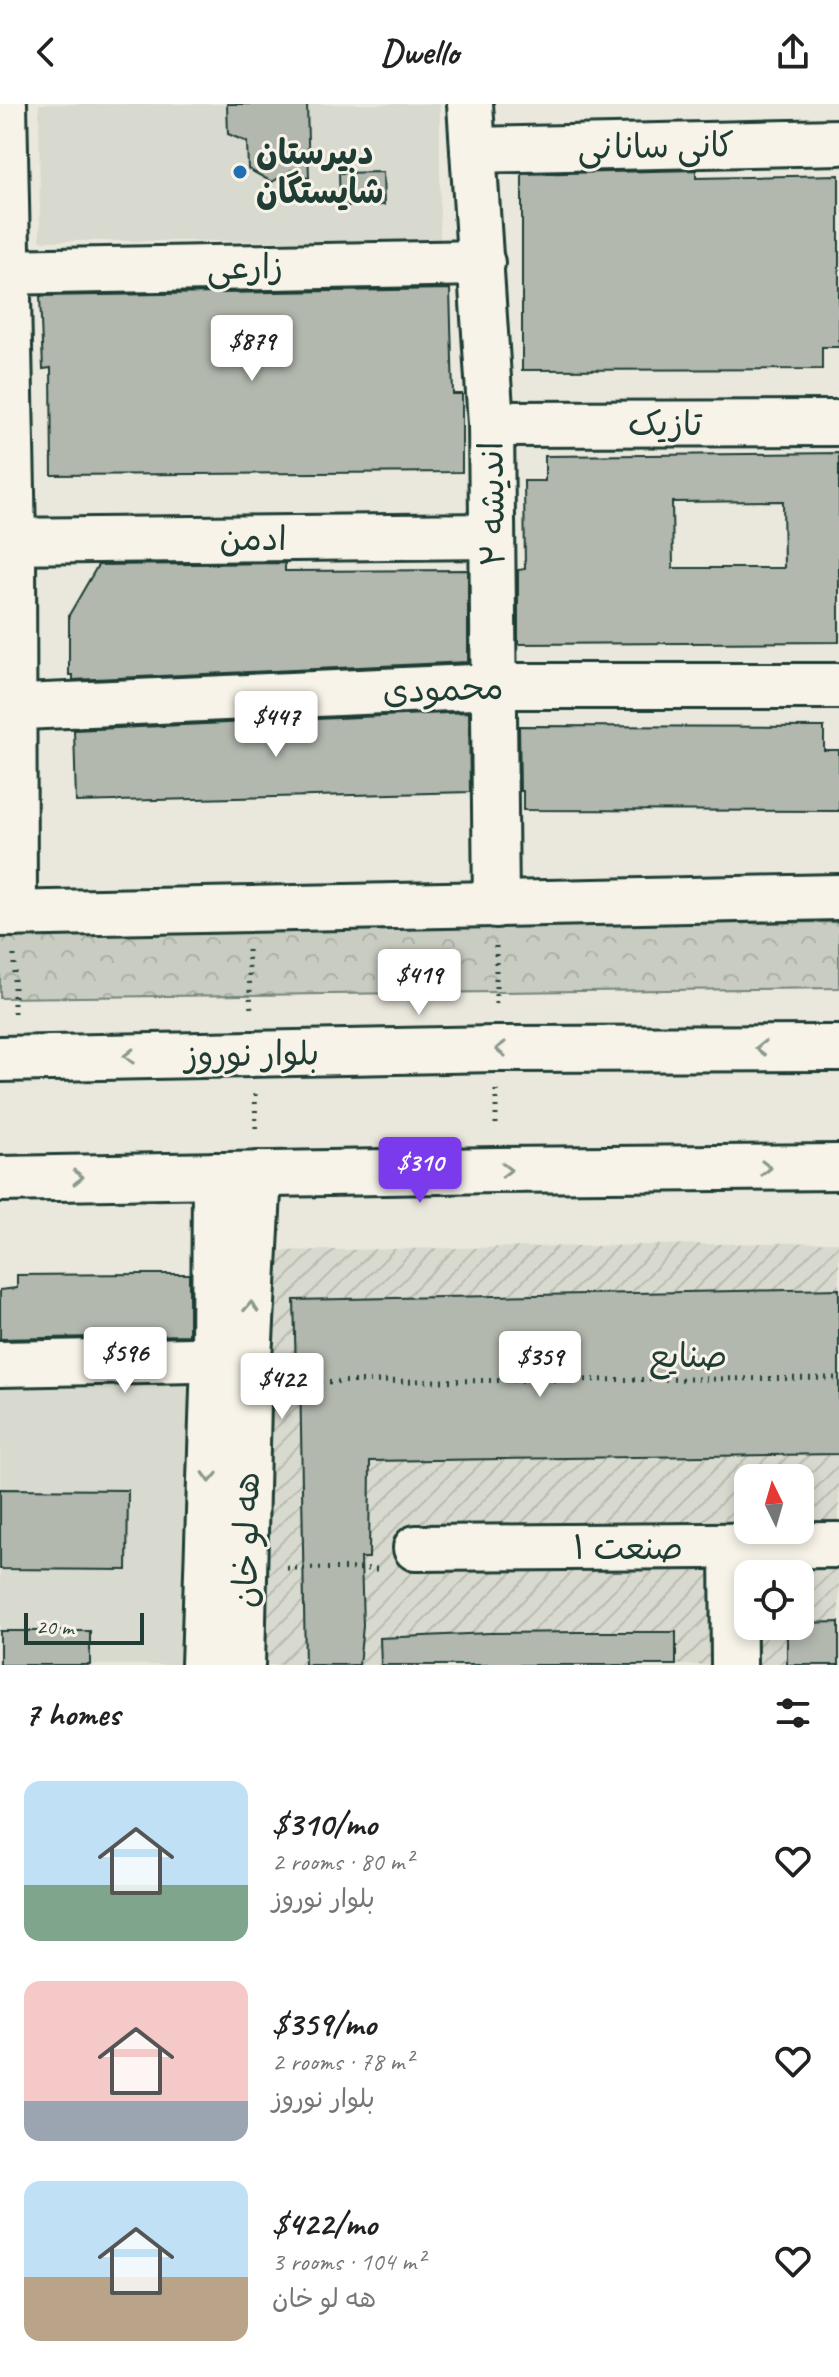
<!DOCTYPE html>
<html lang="en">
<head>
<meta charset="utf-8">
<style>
  body { margin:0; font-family:Caveat,"Playpen Sans Arabic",sans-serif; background:#f2f2f2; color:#222; height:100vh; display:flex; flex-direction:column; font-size:30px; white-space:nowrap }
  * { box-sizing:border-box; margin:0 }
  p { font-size:26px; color:#767676 }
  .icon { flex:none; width:44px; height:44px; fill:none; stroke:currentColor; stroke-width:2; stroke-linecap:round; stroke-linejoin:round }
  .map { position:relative; height:1561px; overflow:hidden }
  .details { display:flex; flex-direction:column; background:#fff; flex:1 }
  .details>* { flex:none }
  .needle { width:52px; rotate:355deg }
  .buttons { position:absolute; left:734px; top:1360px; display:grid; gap:16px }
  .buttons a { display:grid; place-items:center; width:80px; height:80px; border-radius:16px; background:#fff; box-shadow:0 4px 12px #0003; font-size:40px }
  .scale { position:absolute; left:24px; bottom:20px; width:120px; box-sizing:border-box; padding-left:8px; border:4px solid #1f3d34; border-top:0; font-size:22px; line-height:28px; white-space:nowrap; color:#1f3d34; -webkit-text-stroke:6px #f7f3e8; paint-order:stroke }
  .price { position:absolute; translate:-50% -68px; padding:0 18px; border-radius:8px; background:#fff; color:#222; font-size:26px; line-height:52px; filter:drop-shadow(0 2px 4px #0008) }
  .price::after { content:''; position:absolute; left:50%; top:48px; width:24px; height:18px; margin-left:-12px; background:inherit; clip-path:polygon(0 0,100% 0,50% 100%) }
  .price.active { background:#7c3aed; color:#fff }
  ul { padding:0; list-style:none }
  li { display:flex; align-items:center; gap:24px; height:200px; padding:0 24px }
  li span { display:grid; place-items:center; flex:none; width:224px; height:160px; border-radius:16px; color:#555 }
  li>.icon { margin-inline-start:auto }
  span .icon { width:96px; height:96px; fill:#fffc; stroke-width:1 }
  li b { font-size:34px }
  h2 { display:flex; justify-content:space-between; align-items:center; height:96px; padding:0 24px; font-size:34px }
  header { display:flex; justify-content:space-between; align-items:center; height:104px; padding:0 24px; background:#fff; font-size:36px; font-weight:800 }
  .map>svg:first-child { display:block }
  .built { fill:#d9dacf }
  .industrial { fill:url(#industrial-furrows); fill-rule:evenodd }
  .park { fill:url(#park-crowns); stroke:#74847a; stroke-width:2 }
  .building { fill:#b2b8ae; stroke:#1f3d34; stroke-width:2; fill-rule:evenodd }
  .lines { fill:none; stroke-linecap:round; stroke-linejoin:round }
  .minor-casing { stroke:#1f3d34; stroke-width:50 }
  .major-casing { stroke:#1f3d34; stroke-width:50 }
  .path { stroke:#1f3d34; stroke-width:5; stroke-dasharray:2 6; stroke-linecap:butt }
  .minor { stroke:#f7f3e8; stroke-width:44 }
  .major { stroke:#f7f3e8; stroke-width:44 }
  .oneway { stroke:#8b988e }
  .poi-dot { fill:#1f6fb2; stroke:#f7f3e8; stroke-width:3 }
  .labels { text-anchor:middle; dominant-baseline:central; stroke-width:6; stroke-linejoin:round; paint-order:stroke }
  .street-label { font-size:34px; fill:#1f3d34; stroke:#f7f3e8 }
  .poi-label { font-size:34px; font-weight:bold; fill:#1f3d34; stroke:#f7f3e8; text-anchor:start }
</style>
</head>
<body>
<header><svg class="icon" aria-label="back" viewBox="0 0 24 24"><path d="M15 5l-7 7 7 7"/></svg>Dwello<svg class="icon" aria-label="share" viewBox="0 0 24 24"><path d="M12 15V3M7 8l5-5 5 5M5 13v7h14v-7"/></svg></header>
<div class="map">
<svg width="839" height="1561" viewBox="0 0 839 1561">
  <defs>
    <pattern id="industrial-furrows" width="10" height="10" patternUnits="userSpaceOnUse" patternTransform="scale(2)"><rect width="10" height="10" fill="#d9dacf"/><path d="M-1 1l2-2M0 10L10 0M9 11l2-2" fill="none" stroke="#babcb2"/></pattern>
    <pattern id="park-crowns" width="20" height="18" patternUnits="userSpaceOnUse" patternTransform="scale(2)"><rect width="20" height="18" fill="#c8ccc1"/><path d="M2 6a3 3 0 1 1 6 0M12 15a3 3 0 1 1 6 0" fill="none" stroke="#abb0a6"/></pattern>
  </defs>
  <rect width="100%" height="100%" fill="#eae8dd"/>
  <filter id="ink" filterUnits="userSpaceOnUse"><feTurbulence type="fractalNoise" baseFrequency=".0125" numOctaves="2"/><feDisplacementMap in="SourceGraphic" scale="16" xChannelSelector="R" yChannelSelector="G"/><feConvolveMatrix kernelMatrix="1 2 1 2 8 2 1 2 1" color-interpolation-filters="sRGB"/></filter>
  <g filter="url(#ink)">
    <g class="built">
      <path d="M 39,0 L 440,0 L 440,137 L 40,137 Z"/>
      <path d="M 202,1278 L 182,1561 L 0,1561 L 0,1282 Z"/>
    </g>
    <path class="industrial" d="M 839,1138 L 839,1561 L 249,1561 L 272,1147 ZM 748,1374 L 800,1374 L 800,1426 L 748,1426 ZM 748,1470 L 800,1470 L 800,1522 L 748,1522 Z"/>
    <path class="park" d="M 839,818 L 839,884 L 0,894 L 0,828 Z"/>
    <g class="building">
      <path d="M 227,0 L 307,0 L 309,75 L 292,66 L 272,78 L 248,65 L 247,38 L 228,30 Z"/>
      <path d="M 696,66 L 696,74 L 839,71 L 839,243 L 822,243 L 822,265 L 522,266 L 522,70 Z"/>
      <path d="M 383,68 L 384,101 L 340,102 L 339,69 Z"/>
      <path d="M 450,185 L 453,290 L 462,290 L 462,368 L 52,371 L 51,264 L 43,265 L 40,192 Z"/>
      <path d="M 839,349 L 839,538 L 518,540 L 518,466 L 525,465 L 524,377 L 545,377 L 545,352 ZM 783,397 L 784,464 L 673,464 L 672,398 Z"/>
      <path d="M 285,459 L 285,467 L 468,466 L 468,558 L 73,576 L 73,571 L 69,571 L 69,511 L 98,461 Z"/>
      <path d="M 469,608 L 470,688 L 76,698 L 74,626 Z"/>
      <path d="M 519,622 L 824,623 L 824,646 L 839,646 L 839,707 L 523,706 L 523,687 L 520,687 Z"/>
      <path d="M 142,1170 L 189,1170 L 189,1231 L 0,1235 L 0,1186 L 17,1184 L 17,1171 Z"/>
      <path d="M 839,1185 L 839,1350 L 370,1357 L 369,1454 L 361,1454 L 363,1522 L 359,1561 L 305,1561 L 300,1266 L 296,1266 L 294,1196 Z"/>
      <path d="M 0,1385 L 128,1386 L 127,1466 L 0,1465 Z"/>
      <path d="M 839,1518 L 839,1561 L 787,1561 L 787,1522 L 800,1522 L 800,1519 Z"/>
      <rect x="0" y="1527" width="90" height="34"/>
      <path d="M 577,1528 L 676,1528 L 676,1561 L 381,1561 L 380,1534 L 489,1529 Z"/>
    </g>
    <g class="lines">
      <g class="minor-casing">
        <g id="minor">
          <path d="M 4,0 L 13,436 L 14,810"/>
          <path d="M 470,0 L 491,320 L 496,801"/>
          <path d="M 473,46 L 839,38"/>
          <path d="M 0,168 L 482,159"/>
          <path d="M 491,320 L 839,319"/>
          <path d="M 0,437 L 492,432"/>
          <path d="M 0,604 L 495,582 L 839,582"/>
          <path d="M 0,810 L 839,793"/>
          <path d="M 0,1260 L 242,1255"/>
          <path d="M 733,1442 L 734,1561"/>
          <path d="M 416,1444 L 839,1441"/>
          <path d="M 204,1561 L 214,1255 L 215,1071"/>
          <path d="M 242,1561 L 249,1255 L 259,1070"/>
        </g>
      </g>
      <g class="major-casing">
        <g id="major">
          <path d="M 0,955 L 496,945 L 839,944"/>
          <path d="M 0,1075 L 496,1066 L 839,1063"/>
        </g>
      </g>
      <g class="path">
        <path d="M 496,842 L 496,904"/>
        <path d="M 248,846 L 251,908"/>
        <path d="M 14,851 L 14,913"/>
        <path d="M 496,986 L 496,1024"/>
        <path d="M 255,990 L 256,1028"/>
        <path d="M 289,1278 L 839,1274"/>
        <path d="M 287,1464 L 381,1465"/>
      </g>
      <use href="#minor" class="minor"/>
      <use href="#major" class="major"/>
    </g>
    <defs><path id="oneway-chevron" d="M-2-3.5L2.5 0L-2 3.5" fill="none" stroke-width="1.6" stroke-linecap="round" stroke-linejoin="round" transform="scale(2)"/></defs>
    <g class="oneway">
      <use href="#oneway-chevron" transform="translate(761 944) rotate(180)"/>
      <use href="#oneway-chevron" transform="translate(501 945) rotate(180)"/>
      <use href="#oneway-chevron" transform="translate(129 952) rotate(179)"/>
      <use href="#oneway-chevron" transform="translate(766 1064)"/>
      <use href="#oneway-chevron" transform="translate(506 1066) rotate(-1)"/>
      <use href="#oneway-chevron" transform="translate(78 1073) rotate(-1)"/>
      <use href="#oneway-chevron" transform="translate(251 1203) rotate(-87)"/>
      <use href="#oneway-chevron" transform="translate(210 1373) rotate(92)"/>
    </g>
  </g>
  <circle class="poi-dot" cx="240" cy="68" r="8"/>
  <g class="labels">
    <g class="street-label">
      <text transform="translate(656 42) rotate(-1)">کانی سانانی</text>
      <text transform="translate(245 163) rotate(-1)">زارعی</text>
      <text x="665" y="319">تازیک</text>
      <text transform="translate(492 400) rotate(-91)">اندیشه ۲</text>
      <text x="253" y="434">ادمن</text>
      <text transform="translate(443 585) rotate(-2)">محمودی</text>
      <text transform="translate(252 950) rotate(-1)">بلوار نوروز</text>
      <text x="688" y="1251">صنایع</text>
      <text transform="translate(246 1436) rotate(-89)">هه لو خان</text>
      <text x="628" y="1443">صنعت ۱</text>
    </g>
    <g class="poi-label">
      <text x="256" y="48">دبیرستان<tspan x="256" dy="39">شایستگان</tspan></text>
    </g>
  </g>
</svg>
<div class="buttons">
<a><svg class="needle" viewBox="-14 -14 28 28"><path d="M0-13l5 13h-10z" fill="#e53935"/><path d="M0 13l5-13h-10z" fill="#767676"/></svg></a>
<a><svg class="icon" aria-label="locate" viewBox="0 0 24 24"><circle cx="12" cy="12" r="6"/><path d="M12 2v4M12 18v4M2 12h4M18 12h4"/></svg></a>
</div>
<div class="scale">20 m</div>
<b class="price" style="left:252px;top:279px">$879</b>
<b class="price" style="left:276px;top:655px">$447</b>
<b class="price" style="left:419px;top:913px">$419</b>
<b class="price active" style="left:420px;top:1101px">$310</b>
<b class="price" style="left:125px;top:1291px">$596</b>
<b class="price" style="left:540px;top:1295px">$359</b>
<b class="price" style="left:282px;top:1317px">$422</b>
</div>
<section class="details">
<h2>7 homes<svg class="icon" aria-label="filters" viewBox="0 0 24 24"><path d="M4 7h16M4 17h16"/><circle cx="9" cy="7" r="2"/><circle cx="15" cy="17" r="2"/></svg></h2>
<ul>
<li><span style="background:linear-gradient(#bfe0f5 65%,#7fa58c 0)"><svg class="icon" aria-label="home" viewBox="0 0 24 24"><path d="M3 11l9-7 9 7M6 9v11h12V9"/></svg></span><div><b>$310/mo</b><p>2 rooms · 80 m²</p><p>بلوار نوروز</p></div><svg class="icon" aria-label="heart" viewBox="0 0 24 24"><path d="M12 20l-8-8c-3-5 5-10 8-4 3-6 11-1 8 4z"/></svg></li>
<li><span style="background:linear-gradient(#f6c9c9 75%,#9aa5b1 0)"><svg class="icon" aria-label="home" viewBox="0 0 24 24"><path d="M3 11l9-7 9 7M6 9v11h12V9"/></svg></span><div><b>$359/mo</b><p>2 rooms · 78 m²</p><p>بلوار نوروز</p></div><svg class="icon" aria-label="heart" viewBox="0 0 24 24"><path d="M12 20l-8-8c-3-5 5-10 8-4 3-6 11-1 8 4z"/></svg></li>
<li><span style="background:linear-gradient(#bfe0f5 60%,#b9a48a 0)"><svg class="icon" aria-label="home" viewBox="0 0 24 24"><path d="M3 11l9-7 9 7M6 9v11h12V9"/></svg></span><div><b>$422/mo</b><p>3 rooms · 104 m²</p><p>هه لو خان</p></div><svg class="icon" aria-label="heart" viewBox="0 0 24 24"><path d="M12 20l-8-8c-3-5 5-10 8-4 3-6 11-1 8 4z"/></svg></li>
</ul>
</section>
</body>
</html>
